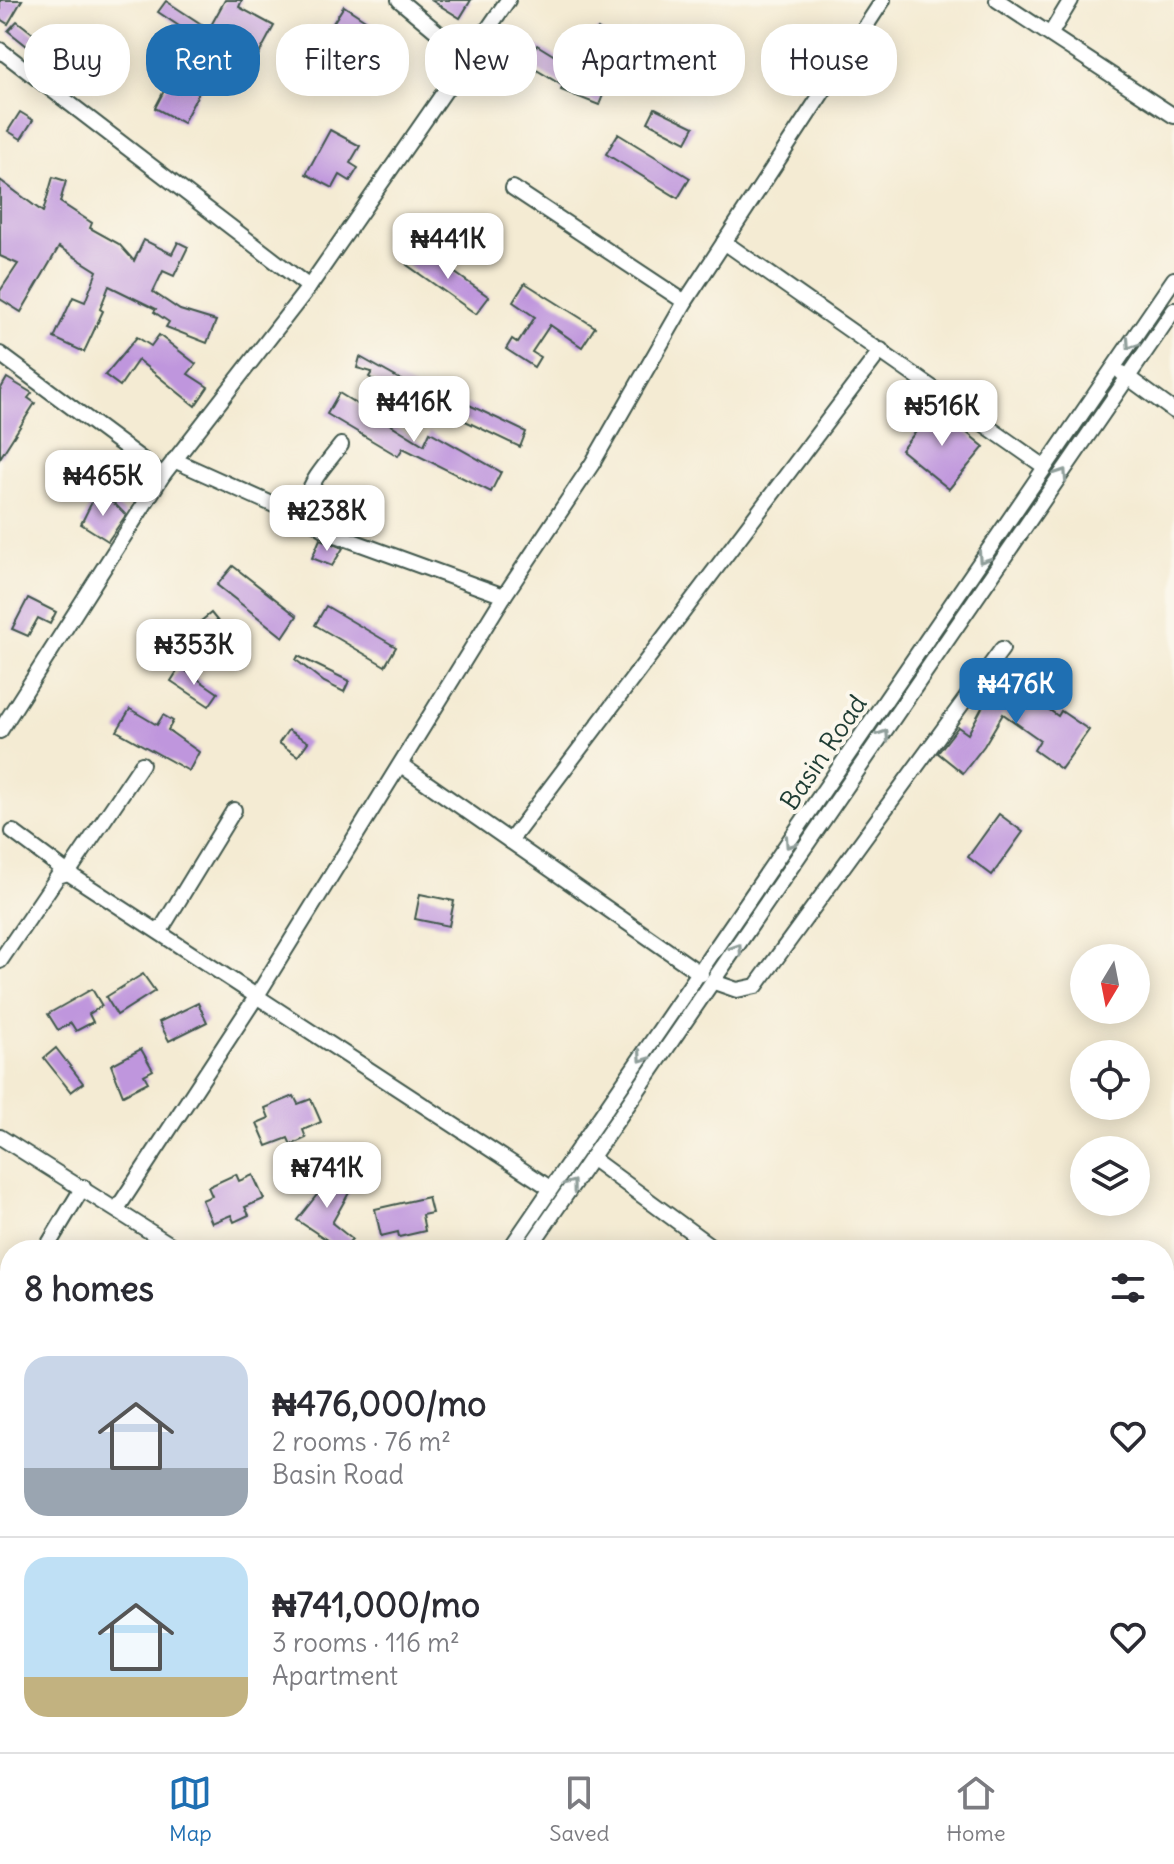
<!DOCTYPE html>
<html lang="en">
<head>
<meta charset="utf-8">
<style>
  body { margin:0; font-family:Delius,sans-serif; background:#f2f2f3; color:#2b2b33; height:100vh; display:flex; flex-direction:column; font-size:30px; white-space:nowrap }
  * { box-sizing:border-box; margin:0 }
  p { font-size:26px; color:#7c7c81 }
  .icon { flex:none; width:44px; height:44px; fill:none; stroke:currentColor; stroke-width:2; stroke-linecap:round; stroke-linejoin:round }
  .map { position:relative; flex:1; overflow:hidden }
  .drawer { position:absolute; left:0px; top:1240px; width:1174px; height:512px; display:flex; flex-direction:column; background:#fff; border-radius:32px 32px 0 0; box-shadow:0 4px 20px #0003 }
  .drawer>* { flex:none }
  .guide { position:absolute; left:24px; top:24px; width:1126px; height:72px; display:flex; gap:16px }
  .needle { width:52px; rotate:190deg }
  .tools { position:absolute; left:1070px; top:944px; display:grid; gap:16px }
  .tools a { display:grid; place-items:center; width:80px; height:80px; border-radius:50%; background:#fff; box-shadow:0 4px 20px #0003; font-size:40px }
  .price { position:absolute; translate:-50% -68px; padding:0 18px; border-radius:16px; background:#fff; color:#222; font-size:26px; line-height:52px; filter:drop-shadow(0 2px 4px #0008) }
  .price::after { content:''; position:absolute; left:50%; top:48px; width:24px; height:18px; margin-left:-12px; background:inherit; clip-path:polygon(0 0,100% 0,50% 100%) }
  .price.on { background:#1f6fb2; color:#fff }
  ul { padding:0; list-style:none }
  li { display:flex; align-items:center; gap:24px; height:200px; padding:0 24px }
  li+li { border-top:2px solid #e1e1e2 }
  li span { display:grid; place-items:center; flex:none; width:224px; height:160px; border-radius:24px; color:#555 }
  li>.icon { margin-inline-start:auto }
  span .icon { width:96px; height:96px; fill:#fffc; stroke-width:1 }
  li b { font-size:34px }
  h2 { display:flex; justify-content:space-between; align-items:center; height:96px; padding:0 24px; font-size:34px }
  .tag { padding:0 28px; border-radius:32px; background:#fff; box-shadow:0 4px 20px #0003; font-size:28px; line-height:72px }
  .tag.on { background:#1f6fb2; color:#fff }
  .tabs { display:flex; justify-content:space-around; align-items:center; height:112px; border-top:2px solid #e1e1e2; background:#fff; font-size:22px; color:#7c7c81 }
  .tabs a { display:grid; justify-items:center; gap:4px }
  .tabs .on { color:#1f6fb2 }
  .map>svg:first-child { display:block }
  .building { fill:#bf96dd }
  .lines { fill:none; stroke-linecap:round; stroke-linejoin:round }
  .minor-casing { stroke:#3f574c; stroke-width:18 }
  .minor { stroke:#fff; stroke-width:14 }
  .oneway { stroke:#8f9e9a }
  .labels { text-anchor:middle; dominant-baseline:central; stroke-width:8; stroke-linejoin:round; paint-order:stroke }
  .street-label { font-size:26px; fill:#1f3d34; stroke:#fbf7ec }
</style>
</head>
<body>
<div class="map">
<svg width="1174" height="1752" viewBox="0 0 1174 1752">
  <rect width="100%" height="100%" fill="#fbf7ec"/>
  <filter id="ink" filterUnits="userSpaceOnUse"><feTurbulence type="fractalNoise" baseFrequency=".0125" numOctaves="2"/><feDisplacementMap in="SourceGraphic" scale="16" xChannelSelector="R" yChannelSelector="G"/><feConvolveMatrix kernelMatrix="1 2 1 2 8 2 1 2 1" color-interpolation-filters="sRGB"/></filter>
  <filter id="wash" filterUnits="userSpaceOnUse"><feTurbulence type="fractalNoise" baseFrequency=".006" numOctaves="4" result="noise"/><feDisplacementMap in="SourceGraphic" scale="32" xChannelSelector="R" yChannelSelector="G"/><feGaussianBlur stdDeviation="1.8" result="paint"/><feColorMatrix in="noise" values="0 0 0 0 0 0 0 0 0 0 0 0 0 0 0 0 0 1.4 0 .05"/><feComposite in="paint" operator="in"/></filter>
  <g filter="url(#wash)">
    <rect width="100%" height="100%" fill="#f4ebd3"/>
    <g id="blocks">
      <g class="building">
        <path d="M 0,0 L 22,0 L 8,24 L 0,19 Z"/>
        <path d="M 225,0 L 242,0 L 239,7 L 274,26 L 259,54 L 220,33 L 193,69 L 207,77 L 183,123 L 155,108 L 179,62 L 182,64 L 200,40 L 158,12 L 166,1 L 209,29 Z"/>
        <path d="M 431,0 L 471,0 L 460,18 Z"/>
        <path d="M 344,6 L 379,29 L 363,54 L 328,31 Z"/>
        <path d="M 17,21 L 35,35 L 27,46 L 8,31 Z"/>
        <path d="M 598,29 L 618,43 L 610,55 L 590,40 Z"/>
        <path d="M 537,45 L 571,66 L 569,70 L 607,85 L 599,105 L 561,90 L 563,86 L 525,63 Z"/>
        <path d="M 655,108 L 694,127 L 686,142 L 648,122 Z"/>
        <path d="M 20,112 L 33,120 L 21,139 L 8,131 Z"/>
        <path d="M 330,130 L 360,146 L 350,163 L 358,168 L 350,181 L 340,175 L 333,188 L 306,174 Z"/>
        <path d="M 618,134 L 690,178 L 678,198 L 606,154 Z"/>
        <path d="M 53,177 L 66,181 L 60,202 L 92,223 L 90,228 L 119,244 L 134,261 L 144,240 L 172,254 L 178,242 L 188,247 L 174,276 L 163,271 L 153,292 L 180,310 L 216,321 L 207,343 L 166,327 L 169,322 L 154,312 L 156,309 L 109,286 L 100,309 L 103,311 L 84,352 L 54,338 L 73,297 L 85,302 L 97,271 L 59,247 L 21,312 L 0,299 L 0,291 L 18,264 L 0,256 L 0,180 L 43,212 Z"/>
        <path d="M 420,248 L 489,297 L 476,314 L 407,265 Z"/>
        <path d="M 525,283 L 595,327 L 582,347 L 550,325 L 532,352 L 540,357 L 534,367 L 506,349 L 512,339 L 518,343 L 535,317 L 513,302 Z"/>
        <path d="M 159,335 L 196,364 L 188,374 L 208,387 L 195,406 L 138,360 L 120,386 L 105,375 L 137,337 L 151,346 Z"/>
        <path d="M 360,357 L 417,389 L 409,403 L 369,377 L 372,372 L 357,368 Z"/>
        <path d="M 7,378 L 32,393 L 28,398 L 35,403 L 0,458 L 0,390 Z"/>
        <path d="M 339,393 L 424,445 L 430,432 L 501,472 L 491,492 L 403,448 L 398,456 L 327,414 Z"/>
        <path d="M 467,404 L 526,432 L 520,447 L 461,419 Z"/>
        <path d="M 936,407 L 984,447 L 949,489 L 901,450 Z"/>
        <path d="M 96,494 L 115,504 L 126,515 L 108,541 L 81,524 Z"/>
        <path d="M 320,539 L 343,548 L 332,566 L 312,558 Z"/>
        <path d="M 233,566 L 297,616 L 283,637 L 217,585 Z"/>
        <path d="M 28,598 L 56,612 L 50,624 L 38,618 L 28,636 L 12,629 Z"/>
        <path d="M 326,606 L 396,647 L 385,666 L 315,625 Z"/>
        <path d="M 211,613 L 246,656 L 235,665 L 200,622 Z"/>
        <path d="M 298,656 L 349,681 L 344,692 L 324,682 L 296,660 Z"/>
        <path d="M 180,667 L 218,693 L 209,706 L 171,681 Z"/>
        <path d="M 1002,670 L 1030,686 L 1026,693 L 1058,716 L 1061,711 L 1089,730 L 1061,769 L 1034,750 L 1040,740 L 1003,714 L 984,746 L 963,773 L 938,753 L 958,727 L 968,734 Z"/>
        <path d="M 130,709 L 157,725 L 163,715 L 173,721 L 168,730 L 199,752 L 189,771 L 117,731 Z"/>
        <path d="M 288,730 L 308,742 L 298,756 L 279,743 Z"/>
        <path d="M 999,814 L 1023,832 L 992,875 L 968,857 Z"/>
        <path d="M 420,894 L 454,901 L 449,926 L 415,919 Z"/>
        <path d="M 143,974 L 155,991 L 117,1015 L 106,997 Z"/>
        <path d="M 92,989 L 102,1006 L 89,1014 L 93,1022 L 76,1031 L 71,1023 L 58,1030 L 48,1014 Z"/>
        <path d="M 198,1003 L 207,1022 L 169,1041 L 159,1022 Z"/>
        <path d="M 56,1048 L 83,1083 L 71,1092 L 44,1058 Z"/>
        <path d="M 141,1049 L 153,1070 L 144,1075 L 148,1082 L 123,1095 L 111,1065 Z"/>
        <path d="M 294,1096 L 298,1104 L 311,1099 L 321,1122 L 303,1130 L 306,1138 L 291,1145 L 288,1138 L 267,1146 L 257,1123 L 269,1118 L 265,1108 Z"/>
        <path d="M 325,1170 L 350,1191 L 332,1223 L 352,1239 L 342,1250 L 297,1220 L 320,1191 L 312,1184 Z"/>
        <path d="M 236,1174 L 239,1181 L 253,1175 L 264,1199 L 245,1207 L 249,1215 L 234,1222 L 231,1215 L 212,1223 L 202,1200 L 212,1196 L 208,1187 Z"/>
        <path d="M 428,1197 L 432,1213 L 422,1215 L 425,1231 L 399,1237 L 398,1232 L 381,1236 L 375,1209 Z"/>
      </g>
    </g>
  </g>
  <g filter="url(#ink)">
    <use href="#blocks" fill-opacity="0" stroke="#3f574c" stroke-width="2"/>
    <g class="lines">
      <g class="minor-casing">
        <g id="minor">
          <path d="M 399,0 L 466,56"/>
          <path d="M 997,0 L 1174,116"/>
          <path d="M 1051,33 L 1071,0"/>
          <path d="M 0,50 L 309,287"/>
          <path d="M 513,188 L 685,302"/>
          <path d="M 724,242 L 1045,467"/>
          <path d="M 0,354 L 163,475"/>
          <path d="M 1122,373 L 1174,411"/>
          <path d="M 341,445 C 317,476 280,511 336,535 L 504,596"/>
          <path d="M 174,460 L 314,523"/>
          <path d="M 0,731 L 163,475 L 309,287 L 508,0"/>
          <path d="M 401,765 L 701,974"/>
          <path d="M 13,832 L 68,873 L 550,1188"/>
          <path d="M 510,841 L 881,350"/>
          <path d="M 160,931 L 234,810"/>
          <path d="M 0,961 L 58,876 L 68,873 L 142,764"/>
          <path d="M 714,982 L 737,990 L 756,986 L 1002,649"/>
          <path d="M 0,1137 L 179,1250"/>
          <path d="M 591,1158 L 716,1250"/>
          <path d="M 117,1209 L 258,994 L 504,596 L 592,464 L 685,302 L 883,0"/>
          <path d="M 45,1250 L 83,1187"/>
          <path d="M 509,1250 L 1174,279"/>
          <path d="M 528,1250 L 1174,310"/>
          <path d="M 0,1326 L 10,1309"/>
          <path d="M 0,1552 L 10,1554"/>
          <path d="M 1164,1560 L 1174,1566"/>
          <path d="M 297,1742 L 315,1752"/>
          <path d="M 980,1742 L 997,1752"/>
          <path d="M 699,1752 L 704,1742"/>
        </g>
      </g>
      <use href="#minor" class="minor"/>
    </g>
    <defs><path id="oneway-chevron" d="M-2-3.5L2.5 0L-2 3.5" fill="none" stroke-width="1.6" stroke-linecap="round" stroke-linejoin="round" transform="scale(2)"/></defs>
    <g class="oneway">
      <use href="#oneway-chevron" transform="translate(1131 344) rotate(124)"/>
      <use href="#oneway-chevron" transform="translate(1062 474) rotate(-56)"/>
      <use href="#oneway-chevron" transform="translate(983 558) rotate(124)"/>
      <use href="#oneway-chevron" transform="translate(884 735) rotate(-56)"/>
      <use href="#oneway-chevron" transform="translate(790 843) rotate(124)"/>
      <use href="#oneway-chevron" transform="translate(737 949) rotate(-56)"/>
      <use href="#oneway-chevron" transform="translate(643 1057) rotate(125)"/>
      <use href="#oneway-chevron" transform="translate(571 1185) rotate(-53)"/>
    </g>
  </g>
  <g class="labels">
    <g class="street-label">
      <text transform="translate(823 752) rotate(-56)">Basin Road</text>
    </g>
  </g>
</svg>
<div class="tools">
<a><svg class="needle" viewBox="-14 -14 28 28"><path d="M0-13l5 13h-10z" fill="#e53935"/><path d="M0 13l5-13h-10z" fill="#7c7c81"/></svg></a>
<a><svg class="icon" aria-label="locate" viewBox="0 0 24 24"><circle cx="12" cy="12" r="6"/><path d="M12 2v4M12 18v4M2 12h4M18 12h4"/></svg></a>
<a><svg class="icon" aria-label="layers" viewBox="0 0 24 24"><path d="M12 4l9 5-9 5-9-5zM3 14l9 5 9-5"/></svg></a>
</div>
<b class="price" style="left:448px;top:281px">₦441K</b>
<b class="price" style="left:414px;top:444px">₦416K</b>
<b class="price" style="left:942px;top:448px">₦516K</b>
<b class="price" style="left:103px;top:518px">₦465K</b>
<b class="price" style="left:327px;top:553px">₦238K</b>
<b class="price" style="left:194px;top:687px">₦353K</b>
<b class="price on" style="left:1016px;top:726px">₦476K</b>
<b class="price" style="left:327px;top:1210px">₦741K</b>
<div class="guide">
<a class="tag">Buy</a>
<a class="tag on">Rent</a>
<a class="tag">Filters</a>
<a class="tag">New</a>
<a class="tag">Apartment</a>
<a class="tag">House</a>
</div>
<section class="drawer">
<h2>8 homes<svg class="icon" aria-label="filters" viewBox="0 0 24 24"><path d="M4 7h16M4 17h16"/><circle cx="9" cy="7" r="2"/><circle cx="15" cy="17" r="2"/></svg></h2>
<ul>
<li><span style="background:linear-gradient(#c9d6e8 70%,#9aa5b1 0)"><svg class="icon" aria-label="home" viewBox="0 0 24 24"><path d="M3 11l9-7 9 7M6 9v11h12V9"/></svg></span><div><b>₦476,000/mo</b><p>2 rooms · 76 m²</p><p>Basin Road</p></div><svg class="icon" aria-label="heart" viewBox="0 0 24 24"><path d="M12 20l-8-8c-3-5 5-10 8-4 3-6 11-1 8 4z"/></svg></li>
<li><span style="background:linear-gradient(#bfe0f5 75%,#c2b280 0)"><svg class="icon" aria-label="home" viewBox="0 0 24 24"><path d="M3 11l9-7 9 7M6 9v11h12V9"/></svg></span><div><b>₦741,000/mo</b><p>3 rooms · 116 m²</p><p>Apartment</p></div><svg class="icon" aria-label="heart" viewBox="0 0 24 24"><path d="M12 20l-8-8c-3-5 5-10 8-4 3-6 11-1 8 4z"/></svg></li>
</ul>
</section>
</div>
<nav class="tabs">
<a class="on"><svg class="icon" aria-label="map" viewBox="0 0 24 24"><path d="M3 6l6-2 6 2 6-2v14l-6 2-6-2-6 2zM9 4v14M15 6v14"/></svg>Map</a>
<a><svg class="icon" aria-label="saved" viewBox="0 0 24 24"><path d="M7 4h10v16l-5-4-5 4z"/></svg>Saved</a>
<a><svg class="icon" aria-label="home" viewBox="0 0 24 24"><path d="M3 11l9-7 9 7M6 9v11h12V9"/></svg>Home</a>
</nav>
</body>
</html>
